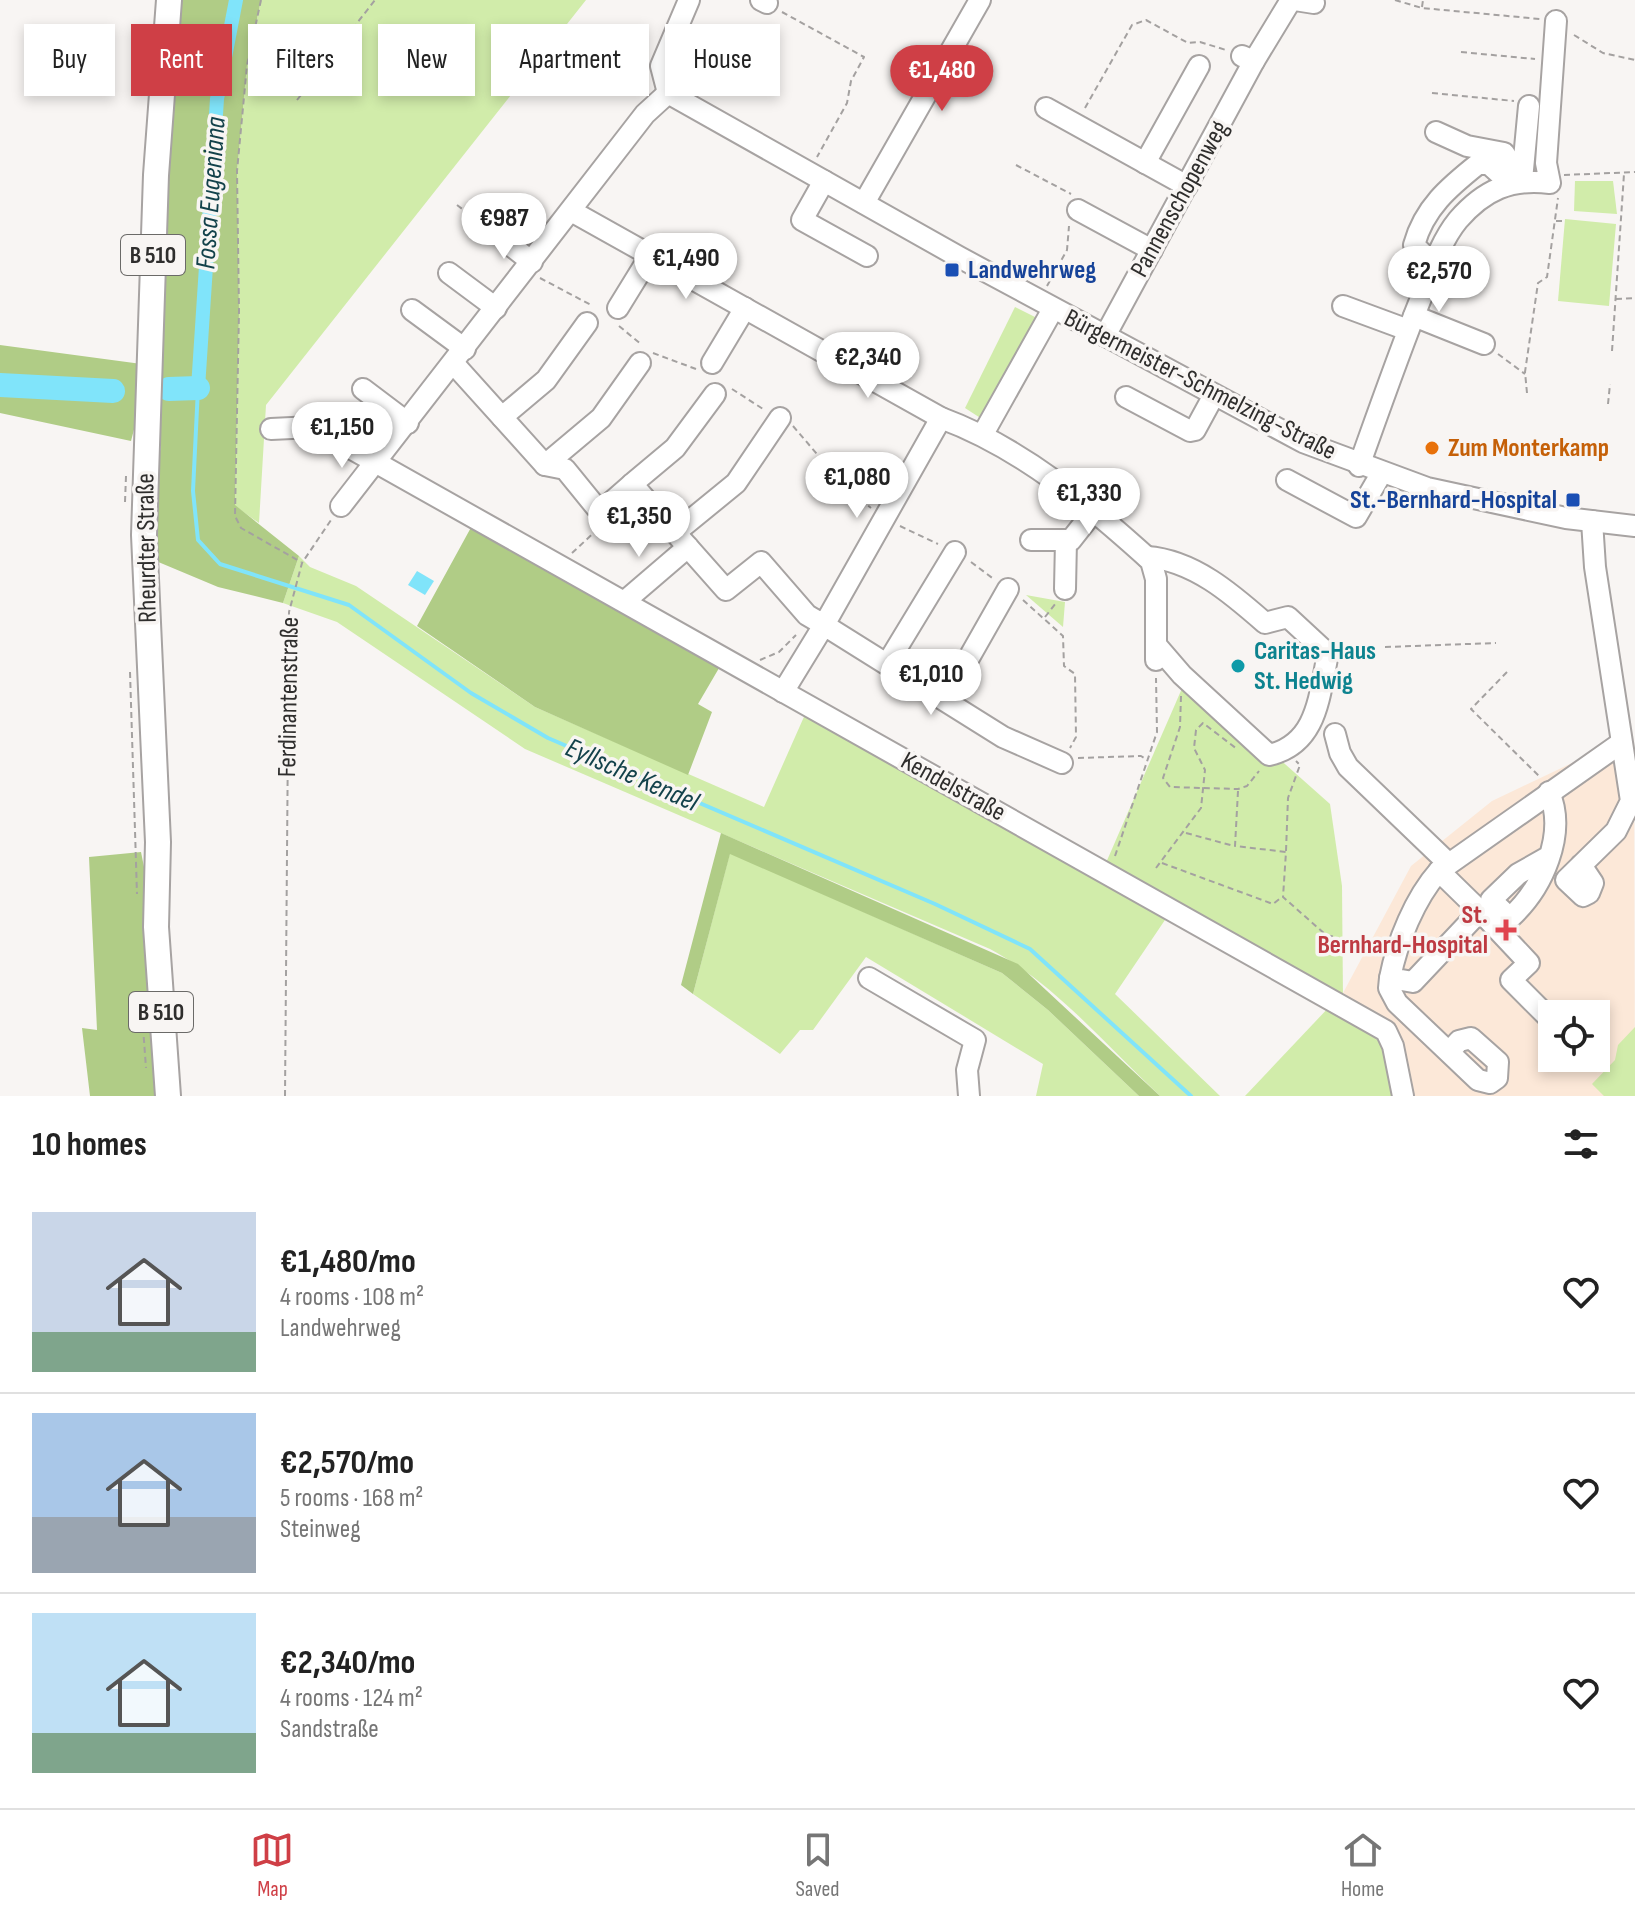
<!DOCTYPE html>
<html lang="en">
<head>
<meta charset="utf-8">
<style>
  body { margin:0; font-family:"Sofia Sans Condensed",sans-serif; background:#f6f6f6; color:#222; height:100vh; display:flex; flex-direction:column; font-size:30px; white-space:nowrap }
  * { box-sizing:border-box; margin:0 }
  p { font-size:26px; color:#767676 }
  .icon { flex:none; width:44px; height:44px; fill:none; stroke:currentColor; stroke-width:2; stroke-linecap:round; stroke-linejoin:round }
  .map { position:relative; height:1096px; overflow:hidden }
  .side { display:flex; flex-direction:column; background:#fff; flex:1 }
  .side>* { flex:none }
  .guide { position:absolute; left:24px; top:24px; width:800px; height:72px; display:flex; gap:16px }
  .fabs { position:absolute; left:1538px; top:1000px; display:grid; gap:16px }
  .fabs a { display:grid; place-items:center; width:72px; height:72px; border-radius:0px; background:#fff; box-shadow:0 4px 12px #0003; font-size:40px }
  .price { position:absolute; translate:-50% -68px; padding:0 18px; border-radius:28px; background:#fff; color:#222; font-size:26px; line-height:52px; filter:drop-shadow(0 2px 4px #0008) }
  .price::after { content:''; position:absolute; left:50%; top:48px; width:24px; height:18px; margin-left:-12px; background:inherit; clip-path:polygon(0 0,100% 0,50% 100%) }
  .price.on { background:#cf3f46; color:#fff }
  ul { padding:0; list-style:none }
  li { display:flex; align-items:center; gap:24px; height:200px; padding:0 32px }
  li+li { border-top:2px solid #e0e0e0 }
  li span { display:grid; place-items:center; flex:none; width:224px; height:160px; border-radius:0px; color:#555 }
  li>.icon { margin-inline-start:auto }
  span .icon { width:96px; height:96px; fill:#fffc; stroke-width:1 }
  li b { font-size:34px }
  h2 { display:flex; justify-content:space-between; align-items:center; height:96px; padding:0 32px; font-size:34px }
  .tag { padding:0 28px; border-radius:0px; background:#fff; box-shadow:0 4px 12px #0003; font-size:28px; line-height:72px }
  .tag.on { background:#cf3f46; color:#fff }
  .dock { display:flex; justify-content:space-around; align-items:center; height:112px; border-top:2px solid #e0e0e0; background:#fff; font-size:22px; color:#767676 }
  .dock a { display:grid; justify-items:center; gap:4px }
  .dock .on { color:#cf3f46 }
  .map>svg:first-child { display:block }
  .medical { fill:#fce8d8; fill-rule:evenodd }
  .green { fill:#d1ecaa }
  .forest { fill:#b0cc86 }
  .water { fill:#80e4fa }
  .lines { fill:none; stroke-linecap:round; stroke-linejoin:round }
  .stream { stroke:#80e4fa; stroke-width:4 }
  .canal { stroke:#80e4fa; stroke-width:14 }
  .river { stroke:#80e4fa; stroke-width:24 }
  .minor-casing { stroke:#a7a3a2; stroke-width:24 }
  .major-casing { stroke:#a7a3a2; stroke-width:28 }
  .path { stroke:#a4a1a0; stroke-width:2; stroke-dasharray:6 4; stroke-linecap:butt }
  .minor { stroke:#fff; stroke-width:20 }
  .major { stroke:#fff; stroke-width:24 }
  .transit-dot { fill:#1a4fb4; stroke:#f8f5f3; stroke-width:3 }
  .food-dot { fill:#e8710a; stroke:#f8f5f3; stroke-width:3 }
  .culture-dot { fill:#0f9aa8; stroke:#f8f5f3; stroke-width:3 }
  .health-dot { fill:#e0444e; stroke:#f8f5f3; stroke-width:3 }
  .labels { text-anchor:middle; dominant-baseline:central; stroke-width:7; stroke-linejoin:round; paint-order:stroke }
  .shield { fill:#f8f5f3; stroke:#6b6a68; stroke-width:2 }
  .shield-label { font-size:24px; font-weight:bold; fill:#2f2e2d }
  .street-label { font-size:26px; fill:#2f2e2d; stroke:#f8f5f3 }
  .transit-label { font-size:26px; font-weight:bold; fill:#164399; stroke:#f8f5f3; text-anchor:start }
  .food-label { font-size:26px; font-weight:bold; fill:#c56008; stroke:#f8f5f3; text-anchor:start }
  .culture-label { font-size:26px; font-weight:bold; fill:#0d838f; stroke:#f8f5f3; text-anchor:start }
  .health-label { font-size:26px; font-weight:bold; fill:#be3a42; stroke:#f8f5f3; text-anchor:end }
  .water-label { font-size:28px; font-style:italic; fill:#13424b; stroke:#f8f5f3 }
</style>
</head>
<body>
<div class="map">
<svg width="1635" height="1096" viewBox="0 0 1635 1096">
  <rect width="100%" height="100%" fill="#f8f5f3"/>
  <path class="medical" d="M 1634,742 L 1635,1096 L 1414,1096 L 1398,1039 L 1381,1018 L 1343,993 L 1411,866 L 1492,801 L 1574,762 ZM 1552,1014 L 1596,1014 L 1596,1058 L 1552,1058 Z"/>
  <g class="green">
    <path d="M 261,0 L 586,0 L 266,405 L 259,523 L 235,506 L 239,311 L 237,171 L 247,65 Z"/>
    <path d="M 1575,181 L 1613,181 L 1617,214 L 1574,211 Z"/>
    <path d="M 1565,219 L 1616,224 L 1609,306 L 1558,301 Z"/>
    <path d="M 1015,307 L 1037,318 L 985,421 L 965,408 Z"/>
    <path d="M 299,556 L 310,567 L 356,586 L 535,707 L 764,807 L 807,710 L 1169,914 L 1115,994 L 1220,1096 L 1160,1096 C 1106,1045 1055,984 990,949 L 525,749 L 337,622 L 283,603 Z"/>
    <path d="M 1026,595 L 1065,602 L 1063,627 Z"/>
    <path d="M 1187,677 L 1330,804 L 1342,886 L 1343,999 L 1105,865 Z"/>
    <path d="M 730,853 L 1002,973 L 1048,1010 L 1139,1096 L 1036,1096 L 1043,1064 L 866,957 L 813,1030 L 800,1030 L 780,1054 L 693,994 Z"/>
    <path d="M 1331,1005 L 1384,1035 L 1400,1096 L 1245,1096 Z"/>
    <path d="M 1635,1027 L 1635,1096 L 1604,1096 L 1592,1084 L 1615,1060 L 1618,1045 Z"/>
  </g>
  <g class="forest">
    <path d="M 173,0 L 261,0 L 247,65 L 237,171 L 239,311 L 235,505 L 299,556 L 283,603 L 218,587 L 144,556 L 161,445 L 150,368 L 131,441 L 0,413 L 0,345 L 149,365 Z"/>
    <path d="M 474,522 L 722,663 L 698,704 L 712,712 L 688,775 L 535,707 L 417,626 Z"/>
    <path d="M 721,833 L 1018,964 L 1160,1096 L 1139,1096 L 1048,1010 L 1002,973 L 730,854 L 693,994 L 681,985 Z"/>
    <path d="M 141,852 L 156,927 L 170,1096 L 90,1096 L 82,1028 L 97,1030 L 89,857 Z"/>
  </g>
  <path class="water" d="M 417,571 L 434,581 L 425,595 L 408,585 Z"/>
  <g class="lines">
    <path class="stream" d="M 198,388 L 193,491 L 198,540 L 220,564 L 349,605 L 471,693 L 548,738 L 935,904 L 1030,949 L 1191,1096"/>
    <path class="canal" d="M 198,388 L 217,99 L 236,0"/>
    <g class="river">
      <path d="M 0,385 L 113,391"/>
      <path d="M 169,389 L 198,388"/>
    </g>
    <g class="minor-casing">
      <g id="minor">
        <path d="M 761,0 L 767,3"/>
        <path d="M 1295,0 L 1314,3"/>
        <path d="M 1254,61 L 1291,0"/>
        <path d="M 668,93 L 959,257 L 1303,442 L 1427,488 L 1566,518 L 1635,526"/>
        <path d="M 668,93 L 661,66 L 689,0"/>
        <path d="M 1046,108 L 1187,186"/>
        <path d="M 1436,132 L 1467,146 L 1504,153 L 1522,180"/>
        <path d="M 1145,163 L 1199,66"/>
        <path d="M 1522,180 L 1529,106"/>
        <path d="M 824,181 L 802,220 L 867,256"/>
        <path d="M 864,203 L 980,0"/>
        <path d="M 1078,210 L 1152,250"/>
        <path d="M 573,212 L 941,418 C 1022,448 1088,504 1151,561 L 1156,579 L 1156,660"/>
        <path d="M 514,248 L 532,262"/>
        <path d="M 1434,265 L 1414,245 C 1424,208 1449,187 1478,164 L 1489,164 L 1510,183"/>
        <path d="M 449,273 L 496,308"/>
        <path d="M 1343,306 L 1408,330"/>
        <path d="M 618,308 L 650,256"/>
        <path d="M 412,310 L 465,349"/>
        <path d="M 1414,316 L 1484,344"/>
        <path d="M 1105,336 L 1254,61 L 1242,56"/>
        <path d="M 712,363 L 745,308"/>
        <path d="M 454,364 L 545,465 L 565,469 L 600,512 L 632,484 L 726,590 L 761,562 L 807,615 L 824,625 L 941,418"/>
        <path d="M 363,389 L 408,423"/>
        <path d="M 1126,397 L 1190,431 L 1195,430 L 1214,395"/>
        <path d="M 502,417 L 546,380 L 587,323"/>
        <path d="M 271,429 L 313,427 L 1386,1031 L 1393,1046 L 1403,1096"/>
        <path d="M 983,434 L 1053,309"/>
        <path d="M 545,465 L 601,418 L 640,363"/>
        <path d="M 1359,466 C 1379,410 1399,353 1421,298 C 1431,272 1440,242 1458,220 C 1484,190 1511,178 1550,183 L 1546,163 L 1556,21"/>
        <path d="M 1287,480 L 1356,517 L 1381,474"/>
        <path d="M 632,484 L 675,448 L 715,394"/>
        <path d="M 341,506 L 645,114 L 668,93"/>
        <path d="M 676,532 L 736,483 L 780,418"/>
        <path d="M 1031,540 L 1071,540 L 1093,512"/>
        <path d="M 1147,557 C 1193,560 1232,594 1265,623 L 1288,617 L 1328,654 C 1319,695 1318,744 1269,755 L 1182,675 L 1157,646"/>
        <path d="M 1065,589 L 1066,540"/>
        <path d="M 625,601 L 688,547"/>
        <path d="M 887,664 L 955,552"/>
        <path d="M 783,692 L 824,625 L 1003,737 L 1062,763"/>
        <path d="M 945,700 L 1008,589"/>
        <path d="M 1335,734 L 1340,753 L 1348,767 L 1448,863"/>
        <path d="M 1548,857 L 1518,874 L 1491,900 L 1510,918 C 1543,888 1567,834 1549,792"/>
        <path d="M 1581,865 L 1593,883 L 1589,893 L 1583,896 L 1566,880 L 1616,831 L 1631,801 L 1595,567 L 1592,521"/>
        <path d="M 1439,871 L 1480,911"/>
        <path d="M 869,978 L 975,1040 L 967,1070 L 969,1096"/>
        <path d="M 1390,978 L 1389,988 L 1397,1003 L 1478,1080 L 1490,1083 L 1497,1078 L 1498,1062 L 1471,1038 L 1459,1041 L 1450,1051"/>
        <path d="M 1552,1021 L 1511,980 L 1529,963 L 1480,911 L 1413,982 L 1390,978 C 1397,942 1415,898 1439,871 L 1621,743"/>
      </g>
    </g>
    <g class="major-casing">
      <path id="major" d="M 168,1096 L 156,927 L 158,842 L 144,535 L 156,175 L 169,0"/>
    </g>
    <g class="path">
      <path d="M 261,0 L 247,65 L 237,171 L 239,311 L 235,516 L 241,528 L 301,562"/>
      <path d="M 1395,0 L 1422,8 L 1540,19"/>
      <path d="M 1422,7 L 1423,0"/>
      <path d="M 782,12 L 864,57 L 851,81 L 847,103 L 817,157"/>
      <path d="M 1574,35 L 1603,53 L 1635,60"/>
      <path d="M 1461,52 L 1535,59"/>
      <path d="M 1432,93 L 1514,101"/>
      <path d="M 297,100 L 375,0"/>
      <path d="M 1085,108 L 1132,25 L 1146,20 L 1188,43 L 1200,42 L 1226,50"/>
      <path d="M 1016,165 L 1071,194"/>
      <path d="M 1564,175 L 1635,172"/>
      <path d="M 457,205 L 501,238"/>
      <path d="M 1556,221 L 1564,221"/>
      <path d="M 540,278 L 591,305"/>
      <path d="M 1047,286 L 1067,250 L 1069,226"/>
      <path d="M 1616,299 L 1635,298"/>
      <path d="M 619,326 L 642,345"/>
      <path d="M 1612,351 L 1624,174"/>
      <path d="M 653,353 L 696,369"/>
      <path d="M 1498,354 L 1525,374"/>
      <path d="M 732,389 L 763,409"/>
      <path d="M 1527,393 L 1525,372 L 1538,283 L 1547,277 L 1558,198"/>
      <path d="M 1608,404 L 1610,384"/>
      <path d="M 793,426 L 846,488 L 871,508"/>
      <path d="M 125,502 L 126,476"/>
      <path d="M 900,526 L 938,544"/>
      <path d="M 572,553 L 599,528"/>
      <path d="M 971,562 L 995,580"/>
      <path d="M 1023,600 L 1063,636 L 1064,666 L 1075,674 L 1076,737 L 1070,748"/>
      <path d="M 1045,617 L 1056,603"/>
      <path d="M 1385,647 L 1496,643"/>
      <path d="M 760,660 L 779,652 L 796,635"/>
      <path d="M 130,672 L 137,894"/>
      <path d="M 1507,672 L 1471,709 L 1540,777"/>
      <path d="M 1181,696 L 1180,727 L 1163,778 L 1170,787 L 1238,789 L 1247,786 L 1259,771"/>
      <path d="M 1078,758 L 1141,756 L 1146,759"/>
      <path d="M 1238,791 L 1235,846 L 1286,852 L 1283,897 L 1326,935 L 1335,937"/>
      <path d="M 1186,833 L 1234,846"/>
      <path d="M 1286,851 L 1288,798 L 1300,765 L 1296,761"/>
      <path d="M 1115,856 L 1157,732 L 1156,678"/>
      <path d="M 1162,863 L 1273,904 L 1282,897"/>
      <path d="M 1156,868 L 1201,808 L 1205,770 L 1194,748 L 1196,730 L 1203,723 L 1237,749"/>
      <path d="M 143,1027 L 146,1068"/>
      <path d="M 285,1096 L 289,612 L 302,563 L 331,520"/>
    </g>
    <use href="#minor" class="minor"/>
    <use href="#major" class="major"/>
  </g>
  <g class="transit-dot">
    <rect x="944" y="262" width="16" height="16" rx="4"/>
    <rect x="1565" y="492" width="16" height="16" rx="4"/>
  </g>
  <circle class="food-dot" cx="1432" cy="448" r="8"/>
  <circle class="culture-dot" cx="1238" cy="666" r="8"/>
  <path class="health-dot" d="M1502 918h8v8h8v8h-8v8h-8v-8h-8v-8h8z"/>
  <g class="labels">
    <g class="shield">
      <rect x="121" y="235" width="64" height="40" rx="6"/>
      <rect x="129" y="992" width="64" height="40" rx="6"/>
    </g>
    <g class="shield-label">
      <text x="153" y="255">B 510</text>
      <text x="161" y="1012">B 510</text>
    </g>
    <g class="street-label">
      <text transform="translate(1180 199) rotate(-61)">Pannenschopenweg</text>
      <text transform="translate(1200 385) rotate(27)">Bürgermeister-Schmelzing-Straße</text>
      <text transform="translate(147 548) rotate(-91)">Rheurdter Straße</text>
      <text transform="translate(289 697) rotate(-89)">Ferdinantenstraße</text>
      <text transform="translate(953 787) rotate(29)">Kendelstraße</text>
    </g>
    <g class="transit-label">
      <text x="968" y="270">Landwehrweg</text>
      <text x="1557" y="500" text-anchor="end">St.-Bernhard-Hospital</text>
    </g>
    <g class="food-label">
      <text x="1448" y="448">Zum Monterkamp</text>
    </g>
    <g class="culture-label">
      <text x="1254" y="651">Caritas-Haus<tspan x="1254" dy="30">St. Hedwig</tspan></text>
    </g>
    <g class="health-label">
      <text x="1488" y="915">St.<tspan x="1488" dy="30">Bernhard-Hospital</tspan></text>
    </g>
    <g class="water-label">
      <text transform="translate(211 193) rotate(-86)">Fossa Eugeniana</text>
      <text transform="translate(632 775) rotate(24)">Eyllsche Kendel</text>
    </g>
  </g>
</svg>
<div class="fabs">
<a><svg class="icon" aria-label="locate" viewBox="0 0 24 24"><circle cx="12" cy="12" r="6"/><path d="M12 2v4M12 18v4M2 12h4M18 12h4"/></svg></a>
</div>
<b class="price on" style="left:942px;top:113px">€1,480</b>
<b class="price" style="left:504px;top:261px">€987</b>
<b class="price" style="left:686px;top:301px">€1,490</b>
<b class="price" style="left:1439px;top:314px">€2,570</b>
<b class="price" style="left:868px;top:400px">€2,340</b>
<b class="price" style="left:342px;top:470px">€1,150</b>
<b class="price" style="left:857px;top:520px">€1,080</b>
<b class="price" style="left:1089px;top:536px">€1,330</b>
<b class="price" style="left:639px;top:559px">€1,350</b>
<b class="price" style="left:931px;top:717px">€1,010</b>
<div class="guide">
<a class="tag">Buy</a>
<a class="tag on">Rent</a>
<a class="tag">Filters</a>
<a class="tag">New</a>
<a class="tag">Apartment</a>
<a class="tag">House</a>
</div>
</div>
<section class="side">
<h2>10 homes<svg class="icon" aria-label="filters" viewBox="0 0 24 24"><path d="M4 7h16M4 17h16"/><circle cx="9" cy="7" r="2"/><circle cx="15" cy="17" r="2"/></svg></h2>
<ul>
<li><span style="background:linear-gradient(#c9d6e8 75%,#7fa58c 0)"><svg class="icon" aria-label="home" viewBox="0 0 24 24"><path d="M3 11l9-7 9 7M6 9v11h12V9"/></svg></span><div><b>€1,480/mo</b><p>4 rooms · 108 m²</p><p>Landwehrweg</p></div><svg class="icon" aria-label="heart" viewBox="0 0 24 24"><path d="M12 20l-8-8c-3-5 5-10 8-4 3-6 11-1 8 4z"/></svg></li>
<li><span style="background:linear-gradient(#a9c7e8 65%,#9aa5b1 0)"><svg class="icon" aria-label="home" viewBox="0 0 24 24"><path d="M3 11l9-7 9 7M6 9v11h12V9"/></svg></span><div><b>€2,570/mo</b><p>5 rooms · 168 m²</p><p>Steinweg</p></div><svg class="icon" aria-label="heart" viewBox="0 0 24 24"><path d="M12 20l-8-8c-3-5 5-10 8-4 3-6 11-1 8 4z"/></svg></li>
<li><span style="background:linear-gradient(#bfe0f5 75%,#7fa58c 0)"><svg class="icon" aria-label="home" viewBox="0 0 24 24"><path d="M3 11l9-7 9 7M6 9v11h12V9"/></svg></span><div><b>€2,340/mo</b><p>4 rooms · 124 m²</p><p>Sandstraße</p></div><svg class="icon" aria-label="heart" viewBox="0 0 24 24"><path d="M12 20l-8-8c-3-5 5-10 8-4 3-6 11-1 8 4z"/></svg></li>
</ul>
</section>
<nav class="dock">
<a class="on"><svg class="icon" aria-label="map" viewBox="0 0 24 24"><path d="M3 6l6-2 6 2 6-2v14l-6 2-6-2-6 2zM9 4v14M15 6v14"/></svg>Map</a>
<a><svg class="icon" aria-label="saved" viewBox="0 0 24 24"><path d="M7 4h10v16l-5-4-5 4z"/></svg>Saved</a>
<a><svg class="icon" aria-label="home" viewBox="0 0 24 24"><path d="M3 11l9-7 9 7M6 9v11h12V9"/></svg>Home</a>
</nav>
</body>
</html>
